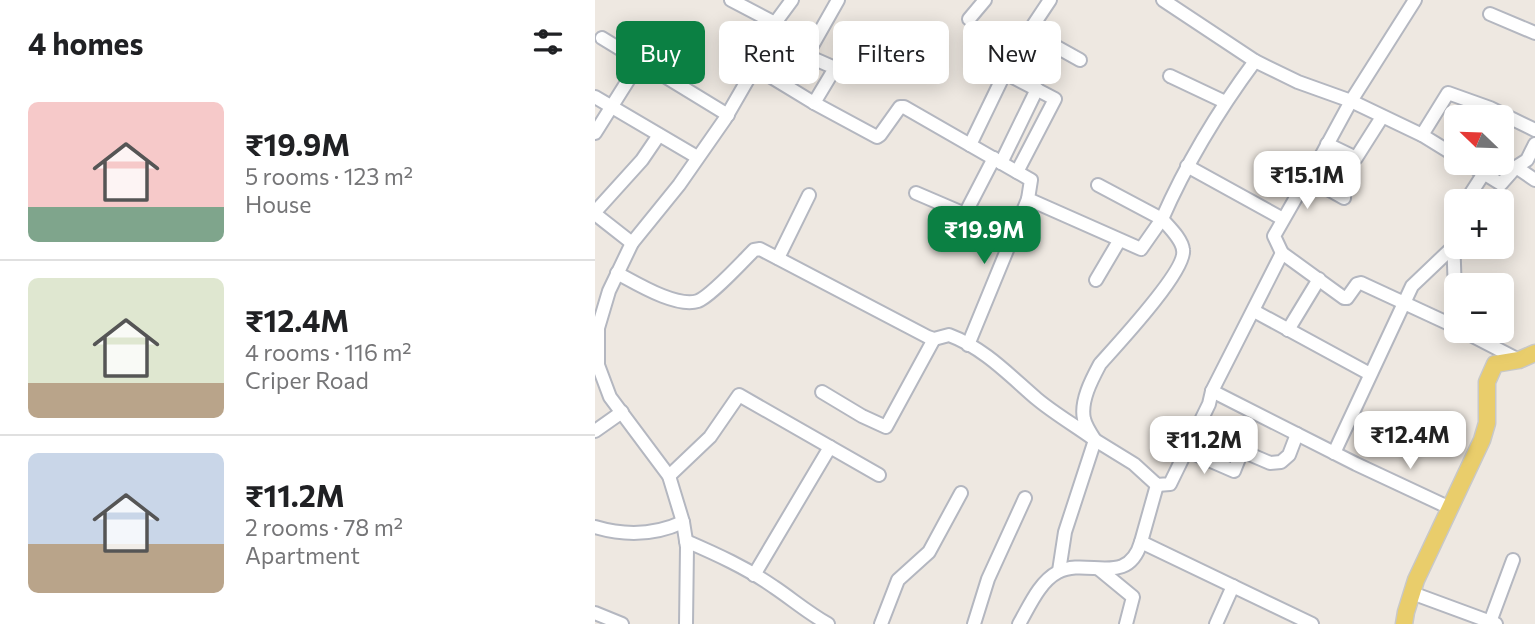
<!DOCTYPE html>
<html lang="en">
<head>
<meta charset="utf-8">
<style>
  body { margin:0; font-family:Commissioner,sans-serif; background:#f6f6f6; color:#202124; height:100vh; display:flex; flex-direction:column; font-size:26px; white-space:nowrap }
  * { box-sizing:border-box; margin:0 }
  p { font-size:23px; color:#757577 }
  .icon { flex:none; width:38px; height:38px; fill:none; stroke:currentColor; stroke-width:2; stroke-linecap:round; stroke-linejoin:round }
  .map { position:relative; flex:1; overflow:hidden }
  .drawer { display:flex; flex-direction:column; background:#fff; width:595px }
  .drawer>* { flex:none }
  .hud { position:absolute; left:21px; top:21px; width:665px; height:63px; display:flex; gap:14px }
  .needle { width:46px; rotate:293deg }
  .fabs { position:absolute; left:849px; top:105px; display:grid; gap:14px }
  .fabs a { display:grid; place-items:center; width:70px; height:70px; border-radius:10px; background:#fff; box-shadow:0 4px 18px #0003; font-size:35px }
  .price { position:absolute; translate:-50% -60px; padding:0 16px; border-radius:14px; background:#fff; color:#222; font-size:23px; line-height:46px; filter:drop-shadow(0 2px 4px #0008) }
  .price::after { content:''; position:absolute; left:50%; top:42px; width:21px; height:16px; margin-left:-10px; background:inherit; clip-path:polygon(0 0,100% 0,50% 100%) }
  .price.current { background:#0b8043; color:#fff }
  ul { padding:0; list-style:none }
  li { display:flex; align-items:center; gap:21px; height:175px; padding:0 28px }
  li+li { border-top:2px solid #e0e0e0 }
  li span { display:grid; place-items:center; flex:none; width:196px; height:140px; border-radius:10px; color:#555 }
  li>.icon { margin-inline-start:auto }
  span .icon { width:84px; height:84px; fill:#fffc; stroke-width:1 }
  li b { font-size:30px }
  h2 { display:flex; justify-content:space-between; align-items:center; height:84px; padding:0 28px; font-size:30px }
  .tag { padding:0 24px; border-radius:10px; background:#fff; box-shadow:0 4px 18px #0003; font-size:24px; line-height:63px }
  .tag.current { background:#0b8043; color:#fff }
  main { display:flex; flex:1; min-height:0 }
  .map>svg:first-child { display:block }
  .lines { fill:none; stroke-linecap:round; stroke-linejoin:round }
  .minor-casing { stroke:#b4b7c0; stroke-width:16 }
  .major-casing { stroke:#c8c8c8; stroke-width:19 }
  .minor { stroke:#fff; stroke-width:12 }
  .major { stroke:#e9cd6b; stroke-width:16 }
</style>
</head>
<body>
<main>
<section class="drawer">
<h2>4 homes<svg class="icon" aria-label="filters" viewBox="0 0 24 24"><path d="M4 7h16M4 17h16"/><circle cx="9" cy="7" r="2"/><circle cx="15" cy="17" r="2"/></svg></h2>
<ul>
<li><span style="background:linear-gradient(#f6c9c9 75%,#7fa58c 0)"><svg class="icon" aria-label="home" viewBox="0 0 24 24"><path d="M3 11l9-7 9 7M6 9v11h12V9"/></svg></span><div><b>₹19.9M</b><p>5 rooms · 123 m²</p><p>House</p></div></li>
<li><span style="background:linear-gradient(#dfe7d0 75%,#b9a48a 0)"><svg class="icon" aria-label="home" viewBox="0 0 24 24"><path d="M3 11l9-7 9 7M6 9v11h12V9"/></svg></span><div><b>₹12.4M</b><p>4 rooms · 116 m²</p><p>Criper Road</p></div></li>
<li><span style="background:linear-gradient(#c9d6e8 65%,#b9a48a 0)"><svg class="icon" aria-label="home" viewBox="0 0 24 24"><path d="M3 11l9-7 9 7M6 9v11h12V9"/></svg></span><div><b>₹11.2M</b><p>2 rooms · 78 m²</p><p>Apartment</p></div></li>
</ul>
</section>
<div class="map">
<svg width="940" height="624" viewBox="0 0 940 624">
  <rect width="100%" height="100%" fill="#eee8e1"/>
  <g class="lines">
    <g class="minor-casing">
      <g id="minor">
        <path d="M 136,0 L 180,23"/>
        <path d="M 568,0 L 660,61 L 703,82 L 756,101 L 827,135 L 861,156"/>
        <path d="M 895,14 L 940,33"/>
        <path d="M 374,19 L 390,0"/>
        <path d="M 433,31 L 485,60"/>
        <path d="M 7,38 L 133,115"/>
        <path d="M 160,67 L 219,103 L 282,137 L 285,135 L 305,107 L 309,107 L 436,180 L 433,199 L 546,249 L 567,219 L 503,185"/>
        <path d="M 410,73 L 460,99 L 422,172"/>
        <path d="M 575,76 L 630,102"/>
        <path d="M 0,97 L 102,157"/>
        <path d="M 219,103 L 240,68 L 215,57 L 213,53 L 243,0"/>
        <path d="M 0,133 L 49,55 L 62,30"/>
        <path d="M 827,135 L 853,93 L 895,108 L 940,130"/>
        <path d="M 732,144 L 761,158 L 787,117"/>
        <path d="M 375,145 L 419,54 L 455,0"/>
        <path d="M 406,163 L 442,89"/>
        <path d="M 872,163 L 906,184 L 921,167 L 940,180"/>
        <path d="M 592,166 L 688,219"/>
        <path d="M 921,167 L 932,160 L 940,144"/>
        <path d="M 713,180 L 756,101 L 820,0"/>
        <path d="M 321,193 L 370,214 L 399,158"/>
        <path d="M 871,201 L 889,173"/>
        <path d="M 0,212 L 47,160 L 64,135"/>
        <path d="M 0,214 L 37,243"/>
        <path d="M 861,219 L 858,235 L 861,323"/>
        <path d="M 687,253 L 679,236 L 711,180 L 715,179 L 749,198"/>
        <path d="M 183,258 L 214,195"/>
        <path d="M 22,273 C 41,283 81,308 103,301 C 116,296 148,261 159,250 L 165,249 L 333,337 L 339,339 L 354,335 C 389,348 414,375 442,399 C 460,414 481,426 500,440 C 496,434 491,427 489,419 C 485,401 497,379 505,364 C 521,346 592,270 588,250 C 587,239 574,227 567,219 C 592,162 623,111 660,61"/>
        <path d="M 501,280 L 524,241"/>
        <path d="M 659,311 L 775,374"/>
        <path d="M 693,330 L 724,279"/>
        <path d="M 868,331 L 924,360"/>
        <path d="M 373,345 L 433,199"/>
        <path d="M 617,391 L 761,464 L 855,508"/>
        <path d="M 227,392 L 267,416 L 291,427 L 339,339"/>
        <path d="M 0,431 L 27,412"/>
        <path d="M 593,451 L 639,471 L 647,451 L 675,463 L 686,462 L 694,455 L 702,434"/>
        <path d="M 739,453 L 817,286 L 859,246"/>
        <path d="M 74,476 L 115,437 L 144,395 L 284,475"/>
        <path d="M 562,485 L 546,542 L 717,624"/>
        <path d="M 0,527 C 30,536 60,535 88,522"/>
        <path d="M 91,541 C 121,554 152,568 179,587 C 197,599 213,613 233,624"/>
        <path d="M 504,569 L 538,597 L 531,624"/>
        <path d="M 464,571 L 470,532 L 500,440 L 539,464 L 562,485 L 575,484 L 614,404 L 617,391 L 687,253 L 749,298 L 752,298 L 762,284 L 766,283 L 861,327"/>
        <path d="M 159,575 L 235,447"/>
        <path d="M 817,593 L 901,624"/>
        <path d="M 0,613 L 27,624"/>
        <path d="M 895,622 L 918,560"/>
        <path d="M 91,624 L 92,547 L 88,522 L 74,476 L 15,397 L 3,365 L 3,328 L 14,291 L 37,243 L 84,185 L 130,119 L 160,67 L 180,23 L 197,0"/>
        <path d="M 286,624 L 303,580 L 334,552 L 366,493"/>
        <path d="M 379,624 L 393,579 L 430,498"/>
        <path d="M 424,624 C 434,607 444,582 463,572 C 492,557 533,588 546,542"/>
        <path d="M 621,624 L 638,586"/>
      </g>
    </g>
    <g class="major-casing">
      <path id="major" d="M 809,624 L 811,612 L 821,580 L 887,440 L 892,423 L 892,382 L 900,364 L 924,360 L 940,353"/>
    </g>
    <use href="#minor" class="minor"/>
    <use href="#major" class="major"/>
  </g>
</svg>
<div class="fabs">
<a><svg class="needle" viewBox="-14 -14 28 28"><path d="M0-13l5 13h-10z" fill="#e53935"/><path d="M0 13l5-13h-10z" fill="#757577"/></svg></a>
<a>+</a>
<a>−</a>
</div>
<b class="price" style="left:712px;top:211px">₹15.1M</b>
<b class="price current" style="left:389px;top:266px">₹19.9M</b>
<b class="price" style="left:815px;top:471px">₹12.4M</b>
<b class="price" style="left:609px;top:476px">₹11.2M</b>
<div class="hud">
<a class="tag current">Buy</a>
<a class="tag">Rent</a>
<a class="tag">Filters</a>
<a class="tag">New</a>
</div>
</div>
</main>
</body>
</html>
